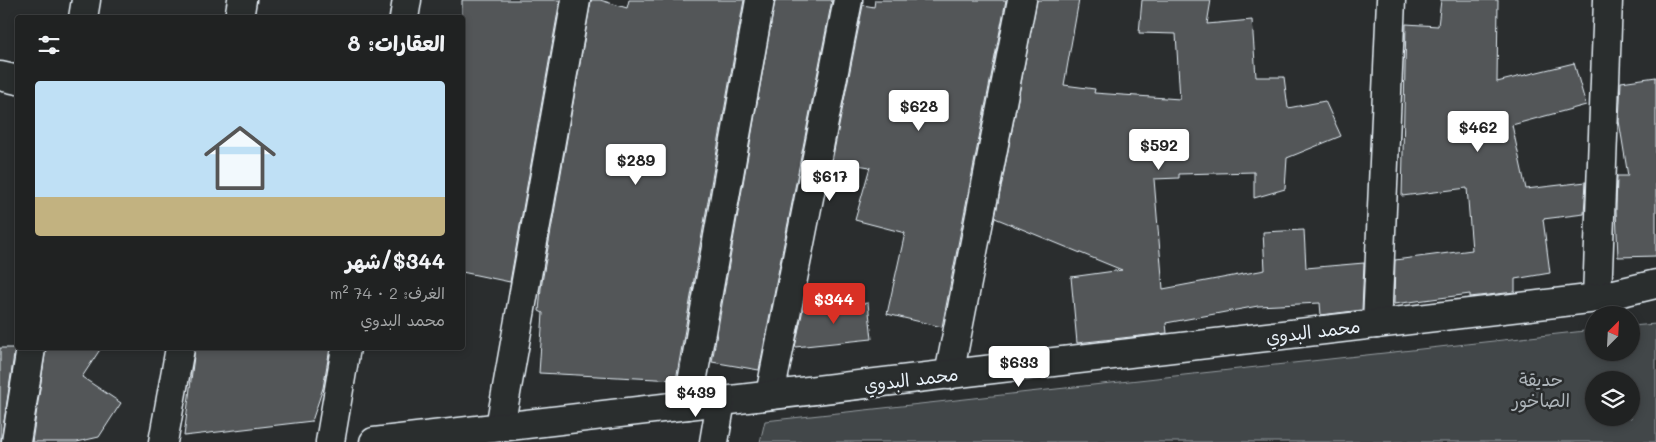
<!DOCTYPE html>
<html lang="ar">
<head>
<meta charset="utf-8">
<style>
  body { margin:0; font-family:Mali,"Playpen Sans Arabic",sans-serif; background:#2d2f2f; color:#f1f3f6; direction:rtl; height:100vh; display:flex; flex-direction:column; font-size:19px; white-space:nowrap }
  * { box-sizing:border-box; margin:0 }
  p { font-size:16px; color:#a2a4a5 }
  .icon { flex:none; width:28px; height:28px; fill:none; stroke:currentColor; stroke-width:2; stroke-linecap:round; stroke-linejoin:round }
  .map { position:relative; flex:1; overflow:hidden; direction:ltr }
  .drawer { position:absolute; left:15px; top:15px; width:450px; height:335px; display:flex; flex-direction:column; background:#202222; border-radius:5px; box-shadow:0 2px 8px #0003,0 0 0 1px #3d3f40; direction:rtl }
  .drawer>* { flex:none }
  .needle { width:32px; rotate:24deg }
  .controls { position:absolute; left:1585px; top:306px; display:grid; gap:10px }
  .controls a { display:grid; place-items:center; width:55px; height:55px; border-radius:50%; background:#202222; box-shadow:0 2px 8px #0003,0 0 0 1px #3d3f40; font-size:25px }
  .price { position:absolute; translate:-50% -42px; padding:0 11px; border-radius:5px; background:#fff; color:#222; font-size:16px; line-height:32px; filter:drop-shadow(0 1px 2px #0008) }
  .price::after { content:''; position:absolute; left:50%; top:30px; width:15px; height:11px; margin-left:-8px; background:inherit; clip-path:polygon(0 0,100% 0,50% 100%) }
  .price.current { background:#d93025; color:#fff }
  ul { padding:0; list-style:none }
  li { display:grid; align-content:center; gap:10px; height:265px; padding:0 20px }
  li+li { border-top:1px solid #3d3f40 }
  li span { display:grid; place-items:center; height:155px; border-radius:5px; color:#555 }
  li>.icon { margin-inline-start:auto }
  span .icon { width:90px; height:90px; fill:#fffc; stroke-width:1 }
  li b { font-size:21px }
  h2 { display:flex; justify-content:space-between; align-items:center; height:60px; padding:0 20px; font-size:21px }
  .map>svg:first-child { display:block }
  .green { fill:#424648; stroke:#959ca0; fill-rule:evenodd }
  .building { fill:#535759; stroke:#e8f1f8 }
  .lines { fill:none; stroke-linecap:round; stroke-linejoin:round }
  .minor-casing { stroke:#e8f1f8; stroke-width:31 }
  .minor { stroke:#2a2d2e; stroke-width:28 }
  .labels { text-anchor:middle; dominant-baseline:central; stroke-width:5; stroke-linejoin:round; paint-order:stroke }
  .street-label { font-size:18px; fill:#e8f1f8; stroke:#2a2d2e }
  .park-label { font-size:18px; fill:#aeb5ba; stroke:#2a2d2e }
</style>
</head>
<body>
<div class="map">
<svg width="1656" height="442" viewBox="0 0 1656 442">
  <rect width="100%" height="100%" fill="#2a2d2e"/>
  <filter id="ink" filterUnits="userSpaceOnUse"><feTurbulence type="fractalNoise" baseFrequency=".02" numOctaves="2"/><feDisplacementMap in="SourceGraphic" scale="10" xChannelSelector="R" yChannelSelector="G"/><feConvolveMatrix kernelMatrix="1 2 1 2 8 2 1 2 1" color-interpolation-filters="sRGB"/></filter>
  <g filter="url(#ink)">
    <path class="green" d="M 1656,324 L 1656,442 L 760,442 L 765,421 L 1594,330 L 1594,352 L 1631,352 L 1631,326 ZM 1594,380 L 1631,380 L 1631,418 L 1594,418 Z"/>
    <g class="building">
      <path d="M 462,0 L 560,0 L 510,282 L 462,272 Z"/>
      <path d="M 591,0 L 600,0 L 627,8 L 629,0 L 744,0 L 676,380 L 539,373 L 543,313 L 539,311 L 541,288 Z"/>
      <path d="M 775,0 L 832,0 L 759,370 L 712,362 Z"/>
      <path d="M 875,0 L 1006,0 L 942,327 L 887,314 L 905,233 L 855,220 L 870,167 L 832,161 L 863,5 L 874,7 Z"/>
      <path d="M 1037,0 L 1079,0 L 1064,85 L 1095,89 L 1094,93 L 1180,99 L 1176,34 L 1139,33 L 1142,0 L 1211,0 L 1207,24 L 1252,20 L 1256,77 L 1284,77 L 1288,108 L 1325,101 L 1341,136 L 1287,158 L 1285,189 L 1254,198 L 1254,172 L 1179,174 L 1179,178 L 1154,179 L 1163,289 L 1265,270 L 1263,232 L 1304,230 L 1306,268 L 1364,263 L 1362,310 L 1321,315 L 1320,303 L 1258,306 L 1166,323 L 1167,333 L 1077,343 L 1071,277 L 1122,270 L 995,218 Z"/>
      <path d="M 1441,0 L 1498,0 L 1497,82 L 1574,63 L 1586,105 L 1512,125 L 1526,189 L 1586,182 L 1584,214 L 1543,219 L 1550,273 L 1515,279 L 1515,292 L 1470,297 L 1470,294 L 1394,304 L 1395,260 L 1472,250 L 1467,188 L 1402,196 L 1406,24 L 1438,26 Z"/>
      <path d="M 1656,77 L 1656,256 L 1618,257 L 1616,210 L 1617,176 L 1628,176 L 1619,121 L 1621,82 Z"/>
      <path d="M 868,303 L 872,339 L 795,347 L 803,309 Z"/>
      <path d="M 0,348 L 15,348 L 1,442 L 0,442 Z"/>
      <path d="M 46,348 L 101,348 L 82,377 L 121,403 L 99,437 L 77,442 L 32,442 Z"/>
      <path d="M 195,348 L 330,348 L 323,388 L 312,421 L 184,436 Z"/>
    </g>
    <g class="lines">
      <g class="minor-casing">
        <g id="minor">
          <path d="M 83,18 L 86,0"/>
          <path d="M 239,18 L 242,0"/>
          <path d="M 404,18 L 407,0"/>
          <path d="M 0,76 L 18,80"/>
          <path d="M 1597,298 L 1608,0"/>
          <path d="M 1377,324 L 1391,0"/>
          <path d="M 949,375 L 1022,0"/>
          <path d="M 770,395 L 848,0"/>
          <path d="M 688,405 L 760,0"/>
          <path d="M 500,427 L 576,0"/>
          <path d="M 16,442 L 31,348"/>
          <path d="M 163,442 L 180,348"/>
          <path d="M 330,442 L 346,348"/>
          <path d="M 374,442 L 1597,298 L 1656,284"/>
          <path d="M 714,442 L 721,401"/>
        </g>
      </g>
      <use href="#minor" class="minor"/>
    </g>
  </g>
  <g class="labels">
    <g class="street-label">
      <text transform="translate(1313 331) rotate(-7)">محمد البدوي</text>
      <text transform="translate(911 379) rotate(-7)">محمد البدوي</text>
    </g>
    <g class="park-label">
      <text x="1541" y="379">حديقة<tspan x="1541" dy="21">الصاخور</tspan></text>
    </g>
  </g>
</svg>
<div class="controls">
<a><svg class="needle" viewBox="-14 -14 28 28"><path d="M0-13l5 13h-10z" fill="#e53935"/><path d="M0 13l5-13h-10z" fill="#a2a4a5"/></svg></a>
<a><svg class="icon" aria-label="layers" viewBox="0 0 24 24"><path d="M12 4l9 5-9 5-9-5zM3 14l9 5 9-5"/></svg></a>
</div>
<b class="price" style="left:919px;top:132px">$628</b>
<b class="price" style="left:1478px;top:153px">$462</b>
<b class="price" style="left:1159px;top:171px">$592</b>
<b class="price" style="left:636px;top:186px">$289</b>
<b class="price" style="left:830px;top:202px">$617</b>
<b class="price current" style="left:834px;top:325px">$344</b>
<b class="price" style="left:1019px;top:388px">$633</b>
<b class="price" style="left:696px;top:418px">$439</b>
<section class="drawer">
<h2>العقارات: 8<svg class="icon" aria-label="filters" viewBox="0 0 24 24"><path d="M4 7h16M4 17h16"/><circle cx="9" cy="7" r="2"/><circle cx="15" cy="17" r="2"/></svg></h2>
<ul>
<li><span style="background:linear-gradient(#bfe0f5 75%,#c2b280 0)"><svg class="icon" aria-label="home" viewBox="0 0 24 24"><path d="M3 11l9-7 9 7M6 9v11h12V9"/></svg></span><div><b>$344/شهر</b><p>الغرف: 2 · 74 m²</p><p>محمد البدوي</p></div></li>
</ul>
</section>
</div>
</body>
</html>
